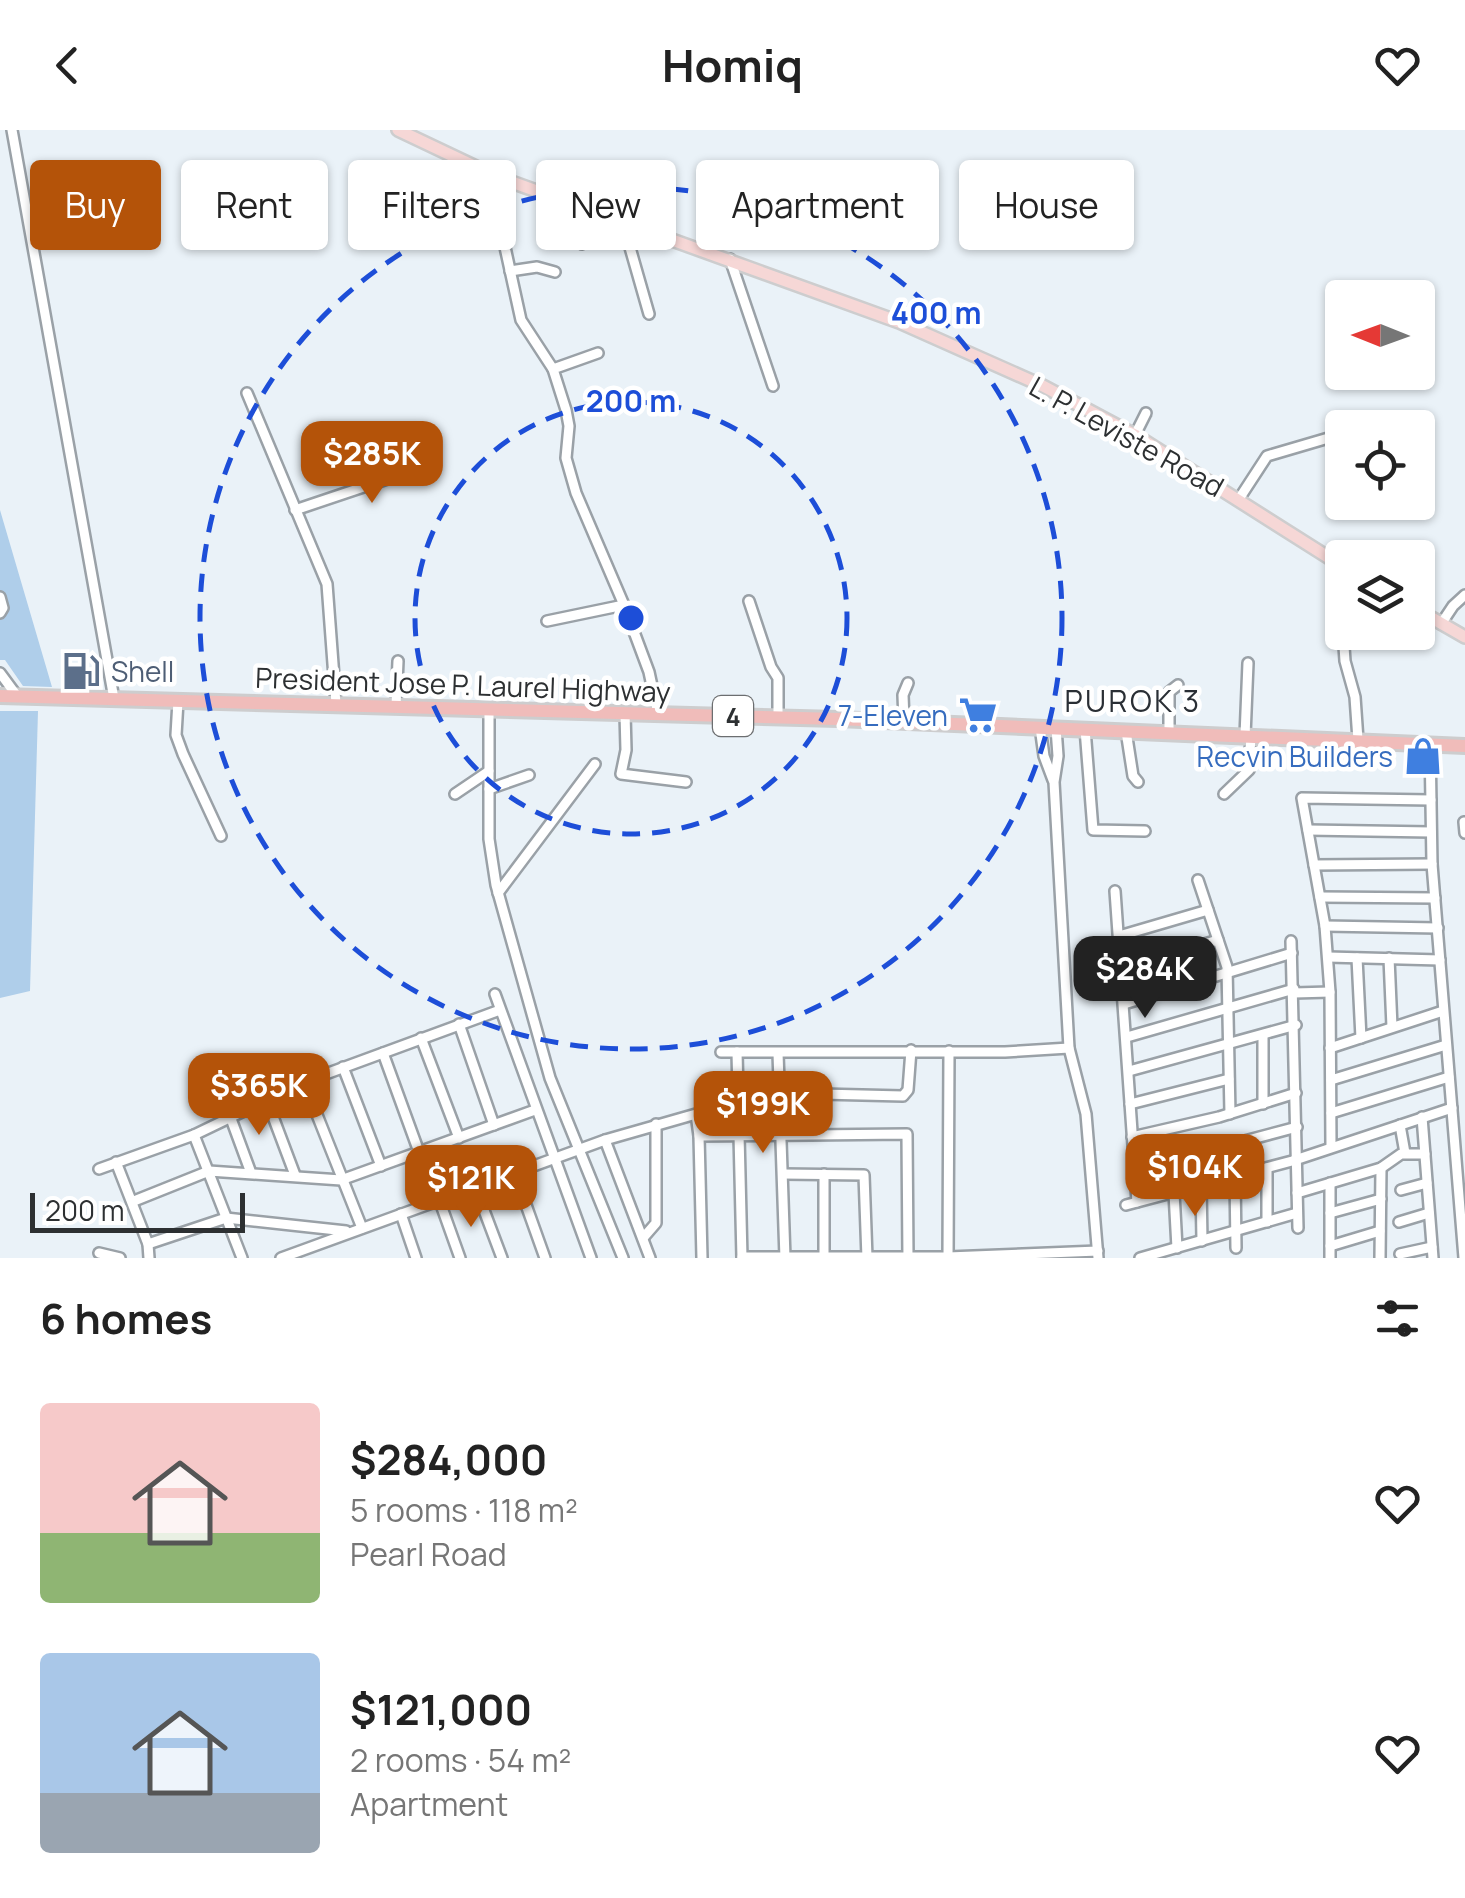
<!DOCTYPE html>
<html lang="en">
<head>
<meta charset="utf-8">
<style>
  body { margin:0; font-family:Manrope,sans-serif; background:#f2f2f2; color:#222; height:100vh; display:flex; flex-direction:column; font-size:38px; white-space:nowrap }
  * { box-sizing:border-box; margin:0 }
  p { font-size:32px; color:#767676 }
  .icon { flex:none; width:55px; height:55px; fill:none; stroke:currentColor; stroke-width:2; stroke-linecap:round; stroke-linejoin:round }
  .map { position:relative; height:1128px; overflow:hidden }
  .drawer { display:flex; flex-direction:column; background:#fff; flex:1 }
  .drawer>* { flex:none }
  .top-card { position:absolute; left:30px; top:30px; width:1405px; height:90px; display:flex; gap:20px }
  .needle { width:65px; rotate:271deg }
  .tools { position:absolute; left:1325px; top:150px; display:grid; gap:20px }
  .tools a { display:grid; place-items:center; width:110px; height:110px; border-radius:10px; background:#fff; box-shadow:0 2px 8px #0004; font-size:50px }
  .scale { position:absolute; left:30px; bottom:25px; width:215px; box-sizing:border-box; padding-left:10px; border:5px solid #2d3032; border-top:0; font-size:28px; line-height:35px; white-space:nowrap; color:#2d3032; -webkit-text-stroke:8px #fff; paint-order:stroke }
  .price { position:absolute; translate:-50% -85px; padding:0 22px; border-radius:20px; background:#b45309; color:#fff; font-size:32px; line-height:65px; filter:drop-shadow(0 2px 5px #0008) }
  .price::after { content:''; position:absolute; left:50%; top:60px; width:30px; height:22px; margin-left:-15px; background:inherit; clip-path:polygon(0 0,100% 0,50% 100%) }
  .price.selected { background:#222; color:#fff }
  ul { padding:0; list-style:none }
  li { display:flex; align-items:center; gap:30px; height:250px; padding:0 40px }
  li span { display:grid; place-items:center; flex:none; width:280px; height:200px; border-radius:10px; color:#555 }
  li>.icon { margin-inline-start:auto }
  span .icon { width:120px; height:120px; fill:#fffc; stroke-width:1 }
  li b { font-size:42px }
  h2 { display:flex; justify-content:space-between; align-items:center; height:120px; padding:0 40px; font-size:42px }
  .chip { padding:0 35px; border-radius:10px; background:#fff; box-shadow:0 2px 8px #0004; font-size:35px; line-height:90px }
  .chip.selected { background:#b45309; color:#fff }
  header { display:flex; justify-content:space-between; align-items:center; height:130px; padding:0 40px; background:#fff; font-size:45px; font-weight:700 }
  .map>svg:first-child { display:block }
  .green { fill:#afceea }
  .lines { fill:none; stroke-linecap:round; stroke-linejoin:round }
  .minor-casing { stroke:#9aa1a7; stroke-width:14 }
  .major-casing { stroke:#cdcdce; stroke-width:16 }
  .highway-casing { stroke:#cdcdce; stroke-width:18 }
  .minor { stroke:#fff; stroke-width:9 }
  .major { stroke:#f6d7d6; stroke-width:11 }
  .highway { stroke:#f0bcba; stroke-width:12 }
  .ring { fill:none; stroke:#1d4ed8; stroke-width:5; stroke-dasharray:18 12 }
  .labels { text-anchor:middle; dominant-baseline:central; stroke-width:9; stroke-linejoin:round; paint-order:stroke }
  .shield { fill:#fff; stroke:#6c6e70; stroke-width:2.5 }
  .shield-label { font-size:25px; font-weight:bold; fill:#2d3032 }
  .street-label { font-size:28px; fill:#2d3032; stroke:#fff }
  .service-label { font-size:28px; fill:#4e5e75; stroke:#fff; text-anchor:start }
  .shop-label { font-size:28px; fill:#366cbe; stroke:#fff; text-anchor:end }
  .neighbourhood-label { font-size:30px; letter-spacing:2.5px; fill:#2a2f35; stroke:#fff }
  .centre { fill:#1d4ed8; stroke:#fff; stroke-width:5 }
  .ring-label { font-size:30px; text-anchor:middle; font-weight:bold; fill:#1d4ed8; stroke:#fff; stroke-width:9; stroke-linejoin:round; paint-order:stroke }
</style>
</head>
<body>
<header><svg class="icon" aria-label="back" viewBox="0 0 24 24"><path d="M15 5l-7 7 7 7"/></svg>Homiq<svg class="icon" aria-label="heart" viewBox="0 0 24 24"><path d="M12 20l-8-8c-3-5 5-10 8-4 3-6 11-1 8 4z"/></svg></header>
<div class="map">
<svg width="1465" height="1128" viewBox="0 0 1465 1128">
  <rect width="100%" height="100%" fill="#eaf2f8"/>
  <g class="green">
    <path d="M 0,380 L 52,557 L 23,556 L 5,530 L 0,530 Z"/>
    <path d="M 0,581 L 38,581 L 30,861 L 0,868 Z"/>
  </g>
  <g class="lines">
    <g class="minor-casing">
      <g id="minor">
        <path d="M 12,0 L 114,569"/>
        <path d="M 495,46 L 494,67 L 521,190 L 553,239"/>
        <path d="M 623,93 L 649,184"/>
        <path d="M 582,114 L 580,96 L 585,79"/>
        <path d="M 730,129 L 773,256"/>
        <path d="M 510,141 L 537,137 L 555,142"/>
        <path d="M 598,223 L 553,239 L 566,280 L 569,296 L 566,328 L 576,363 L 624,475"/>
        <path d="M 247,263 L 327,454 L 336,574"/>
        <path d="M 1135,305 L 1146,283"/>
        <path d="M 1239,369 L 1267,326 L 1342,304"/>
        <path d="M 295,380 L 432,334"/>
        <path d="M 0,467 L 3,478 L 0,483"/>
        <path d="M 749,471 L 771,537 L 778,548 L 778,587"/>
        <path d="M 547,491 L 624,475 L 649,542 L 658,584"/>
        <path d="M 1441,494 L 1453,476 L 1465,465"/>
        <path d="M 1343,502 L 1345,531 L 1355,567 L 1358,610"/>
        <path d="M 0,543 L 17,566"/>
        <path d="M 178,571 L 176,605 L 183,624 L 221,706"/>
        <path d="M 396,576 L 398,531"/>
        <path d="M 489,579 L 489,709 L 496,755 L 550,948 L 623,1128"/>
        <path d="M 625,583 L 626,620 L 621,644 L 686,652"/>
        <path d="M 904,591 L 903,565 L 908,553"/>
        <path d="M 1040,597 L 1044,626 L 1053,650"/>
        <path d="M 1056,598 L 1058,626 L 1054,652 L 1069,918 L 1086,984 L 1098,1128"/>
        <path d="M 1085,599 L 1093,700 L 1145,701"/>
        <path d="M 1126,601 L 1133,646 L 1138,652"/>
        <path d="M 1169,602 L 1169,562 L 1178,555"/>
        <path d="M 1245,606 L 1248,533"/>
        <path d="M 1430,613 L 1432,734 L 1464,1128"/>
        <path d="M 489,659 L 529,645"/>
        <path d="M 455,664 L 489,641"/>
        <path d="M 1224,664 L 1249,640 L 1251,606"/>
        <path d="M 1464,692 L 1465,703"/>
        <path d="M 1308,700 L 1431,702"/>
        <path d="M 1314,735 L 1432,734"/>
        <path d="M 1198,750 L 1227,837 L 1230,984"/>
        <path d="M 1115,761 L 1137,1072"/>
        <path d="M 498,763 L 595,634"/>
        <path d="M 1320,767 L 1435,768"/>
        <path d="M 1325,796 L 1438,798"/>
        <path d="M 1119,806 L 1208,780"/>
        <path d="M 1291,811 L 1298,1098"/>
        <path d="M 1328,827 L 1440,830"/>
        <path d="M 1357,828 L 1361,908"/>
        <path d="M 1389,828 L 1392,897"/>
        <path d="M 1121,839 L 1218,810"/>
        <path d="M 1294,863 L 1330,862"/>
        <path d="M 495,864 L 591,1128"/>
        <path d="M 1124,874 L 1292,823"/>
        <path d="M 459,894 L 494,995"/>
        <path d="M 1263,905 L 1263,974"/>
        <path d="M 1127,907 L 1294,859"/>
        <path d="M 421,908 L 459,1008"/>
        <path d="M 1330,918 L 1443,881"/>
        <path d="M 721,922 L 1005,922 L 1069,918"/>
        <path d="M 737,922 L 742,1128"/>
        <path d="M 383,923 L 419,1022"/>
        <path d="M 778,923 L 785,1128"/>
        <path d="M 343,937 L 381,1036"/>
        <path d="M 1129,941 L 1296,895"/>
        <path d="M 1331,950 L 1446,915"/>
        <path d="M 304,952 L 362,1098"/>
        <path d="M 780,963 L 903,966 L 908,960 L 911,920"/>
        <path d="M 266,968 L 295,1045"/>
        <path d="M 1130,974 L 1229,949"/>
        <path d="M 1331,983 L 1449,947"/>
        <path d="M 230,986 L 251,1043"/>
        <path d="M 1422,987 L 1433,1128"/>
        <path d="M 1400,995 L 1405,1023"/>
        <path d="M 194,1005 L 242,1128"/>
        <path d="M 699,1006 L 907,1004 L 908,1128"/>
        <path d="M 1132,1007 L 1219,987 L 1296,963"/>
        <path d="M 605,1010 L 650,1128"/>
        <path d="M 1331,1017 L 1330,862 L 1325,796 L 1302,668 L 1431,670"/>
        <path d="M 116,1032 L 148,1114 L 149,1128"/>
        <path d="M 1267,1038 L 1267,1092"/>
        <path d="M 99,1039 L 194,1005 L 304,952 L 500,880"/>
        <path d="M 1135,1040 L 1297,997"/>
        <path d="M 515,1044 L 545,1128"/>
        <path d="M 783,1044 L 864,1045 L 867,1128"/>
        <path d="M 824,1044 L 824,1128"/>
        <path d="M 1235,1046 L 1236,1118"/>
        <path d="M 1201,1055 L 1202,1111"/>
        <path d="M 476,1059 L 502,1128"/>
        <path d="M 1401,1060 L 1427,1053"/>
        <path d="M 1174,1063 L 1177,1118"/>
        <path d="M 1297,1063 L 1381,1038 L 1401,1024 L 1425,1024"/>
        <path d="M 134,1071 L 209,1041 L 341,1050 L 535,980"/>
        <path d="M 440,1072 L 460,1128"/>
        <path d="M 1126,1075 L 1292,1031 L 1452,978"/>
        <path d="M 1330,1083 L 1381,1069"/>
        <path d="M 401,1084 L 416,1128"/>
        <path d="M 1399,1092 L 1429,1083"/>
        <path d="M 643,1108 L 656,1093 L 656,994"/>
        <path d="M 148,1114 L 226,1088 L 346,1101"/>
        <path d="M 1330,1116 L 1380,1101"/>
        <path d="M 99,1123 L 120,1128"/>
        <path d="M 1400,1124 L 1432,1117"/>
        <path d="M 742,1127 L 948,1127 L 1098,1121"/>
        <path d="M 281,1128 L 605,1010 L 696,984 L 699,1006 L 702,1128"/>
        <path d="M 948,1128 L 949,921"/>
        <path d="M 1140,1128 L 1297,1083"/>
        <path d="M 1330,1128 L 1330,1053"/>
        <path d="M 1380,1128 L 1381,1038"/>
      </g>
    </g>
    <g class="major-casing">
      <g id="major">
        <path d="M 398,0 L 495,46 L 899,192 L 1043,256 L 1135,305 L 1342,436"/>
        <path d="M 1418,480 L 1465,507"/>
      </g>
    </g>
    <g class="highway-casing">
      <path id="highway" d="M 0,566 L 838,589 L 1465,616"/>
    </g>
    <use href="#minor" class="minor"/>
    <use href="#major" class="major"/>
    <use href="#highway" class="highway"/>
  </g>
  <g class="ring">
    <circle cx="631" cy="488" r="216"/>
    <circle cx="631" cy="488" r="431"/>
  </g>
  <defs>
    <g id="fuel-bare" transform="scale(3)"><path d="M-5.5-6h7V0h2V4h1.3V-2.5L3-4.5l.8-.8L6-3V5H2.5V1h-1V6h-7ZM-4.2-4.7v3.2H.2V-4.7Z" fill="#5c6f8a" stroke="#fff" stroke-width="2.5" paint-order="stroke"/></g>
    <g id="supermarket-bare" transform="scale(3)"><path d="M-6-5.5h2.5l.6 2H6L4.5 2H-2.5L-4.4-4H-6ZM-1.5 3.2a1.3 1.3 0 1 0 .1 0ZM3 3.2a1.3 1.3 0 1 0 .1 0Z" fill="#3f7fe0" stroke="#fff" stroke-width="2.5" paint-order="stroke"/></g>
    <g id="shop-bare" transform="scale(3)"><path d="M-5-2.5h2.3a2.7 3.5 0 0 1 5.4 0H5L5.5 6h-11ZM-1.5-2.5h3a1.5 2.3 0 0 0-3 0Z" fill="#3f7fe0" stroke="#fff" stroke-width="2.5" paint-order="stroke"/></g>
  </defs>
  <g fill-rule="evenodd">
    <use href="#fuel-bare" x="81" y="541"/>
    <use href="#supermarket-bare" x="978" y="585"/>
    <use href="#shop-bare" x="1423" y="626"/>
  </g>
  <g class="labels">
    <rect class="shield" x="713" y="566" width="40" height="40" rx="8"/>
    <g class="shield-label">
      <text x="733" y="586">4</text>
    </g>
    <g class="street-label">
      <text transform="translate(1127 306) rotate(29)">L. P. Leviste Road</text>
      <text transform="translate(463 554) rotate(2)">President Jose P. Laurel Highway</text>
    </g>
    <g class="service-label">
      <text x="111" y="541">Shell</text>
    </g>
    <g class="shop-label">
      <text x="948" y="585">7-Eleven</text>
      <text x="1393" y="626">Recvin Builders</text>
    </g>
    <g class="neighbourhood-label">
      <text x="1133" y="570">PUROK 3</text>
    </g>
  </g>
  <circle cx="631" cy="488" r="15" class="centre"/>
  <g class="ring-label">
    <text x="936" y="194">400 m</text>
    <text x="631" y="282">200 m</text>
  </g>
</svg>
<div class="tools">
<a><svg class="needle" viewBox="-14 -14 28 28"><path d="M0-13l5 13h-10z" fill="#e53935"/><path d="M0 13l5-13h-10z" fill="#767676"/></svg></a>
<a><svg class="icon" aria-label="locate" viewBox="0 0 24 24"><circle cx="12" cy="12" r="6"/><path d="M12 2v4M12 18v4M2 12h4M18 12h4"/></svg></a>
<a><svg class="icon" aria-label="layers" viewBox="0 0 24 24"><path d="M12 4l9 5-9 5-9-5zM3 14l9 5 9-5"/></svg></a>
</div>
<div class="scale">200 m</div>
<b class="price" style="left:372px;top:376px">$285K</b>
<b class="price selected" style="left:1145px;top:891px">$284K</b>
<b class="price" style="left:259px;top:1008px">$365K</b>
<b class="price" style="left:763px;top:1026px">$199K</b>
<b class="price" style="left:1195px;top:1089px">$104K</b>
<b class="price" style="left:471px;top:1100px">$121K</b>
<div class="top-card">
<a class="chip selected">Buy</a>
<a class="chip">Rent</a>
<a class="chip">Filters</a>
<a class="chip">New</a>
<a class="chip">Apartment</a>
<a class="chip">House</a>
</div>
</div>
<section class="drawer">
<h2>6 homes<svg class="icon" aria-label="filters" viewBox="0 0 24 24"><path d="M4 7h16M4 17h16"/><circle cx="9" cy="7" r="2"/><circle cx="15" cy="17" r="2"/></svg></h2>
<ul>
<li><span style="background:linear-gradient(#f6c9c9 65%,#8fb573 0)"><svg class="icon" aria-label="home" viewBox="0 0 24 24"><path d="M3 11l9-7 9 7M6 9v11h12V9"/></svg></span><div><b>$284,000</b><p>5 rooms · 118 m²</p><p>Pearl Road</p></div><svg class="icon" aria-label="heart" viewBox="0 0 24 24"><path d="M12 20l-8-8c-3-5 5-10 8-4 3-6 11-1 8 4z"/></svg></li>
<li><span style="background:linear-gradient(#a9c7e8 70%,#9aa5b1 0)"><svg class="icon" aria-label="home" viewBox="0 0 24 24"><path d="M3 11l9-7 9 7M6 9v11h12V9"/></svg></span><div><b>$121,000</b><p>2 rooms · 54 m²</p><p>Apartment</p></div><svg class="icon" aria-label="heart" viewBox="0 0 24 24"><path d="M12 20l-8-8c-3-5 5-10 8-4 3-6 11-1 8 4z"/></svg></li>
</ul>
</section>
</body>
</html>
